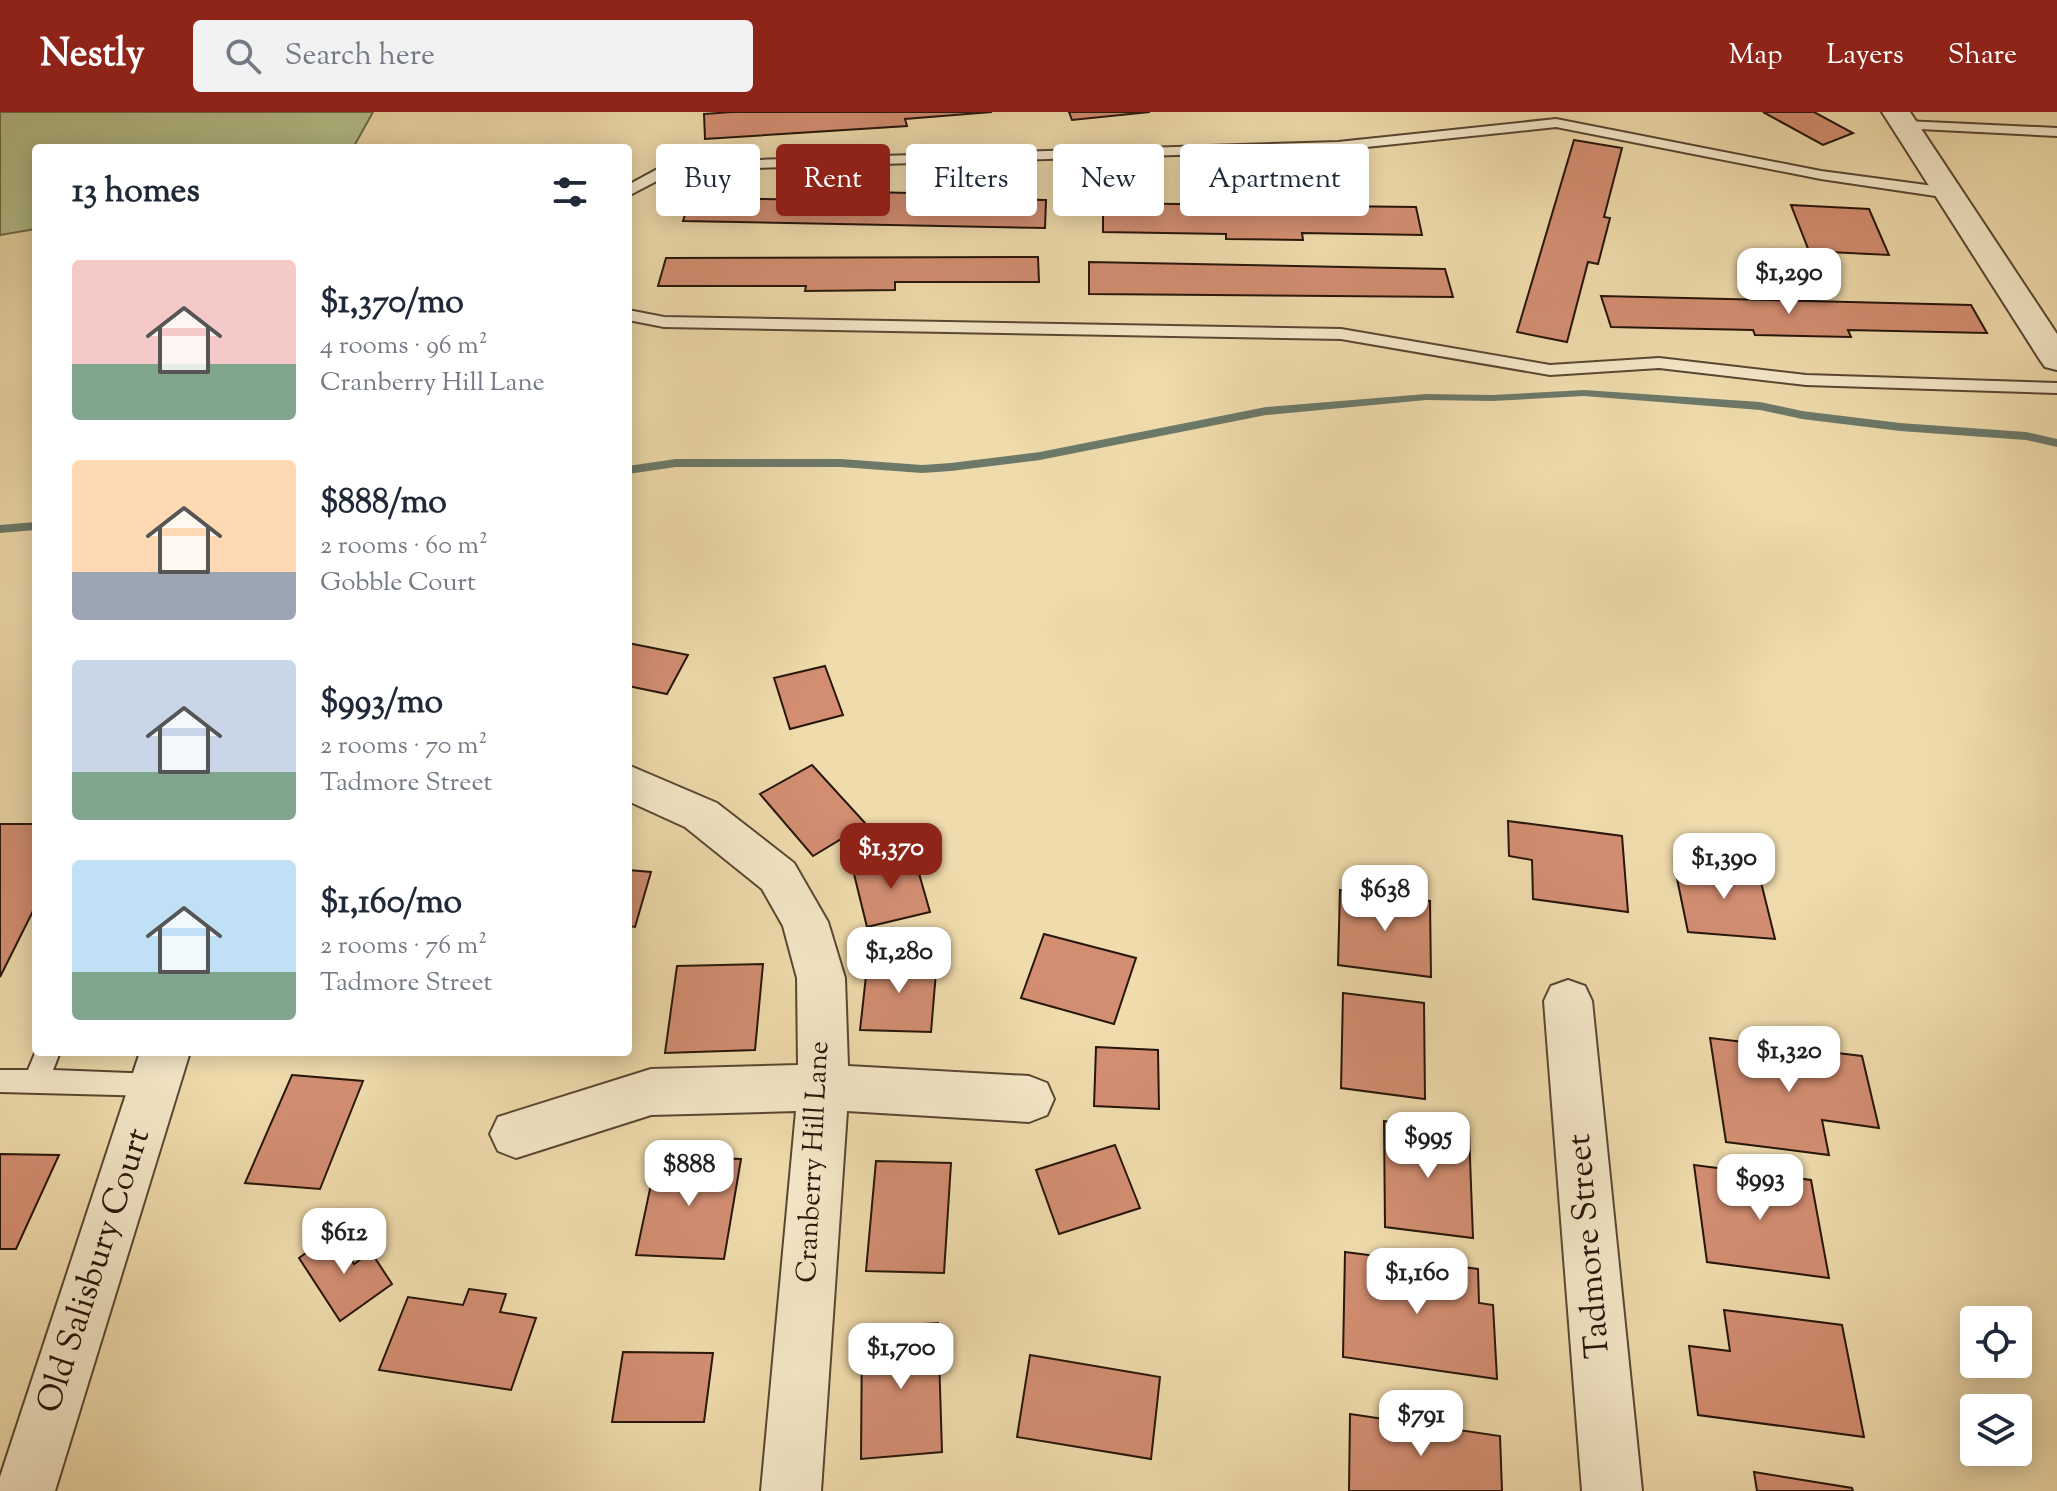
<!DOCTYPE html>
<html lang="en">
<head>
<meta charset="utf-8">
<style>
  body { margin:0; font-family:"Sorts Mill Goudy",serif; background:#f2f2f3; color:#1f2937; height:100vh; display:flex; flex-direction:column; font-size:30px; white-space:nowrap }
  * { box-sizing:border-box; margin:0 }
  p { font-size:26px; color:#747a83 }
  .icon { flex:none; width:44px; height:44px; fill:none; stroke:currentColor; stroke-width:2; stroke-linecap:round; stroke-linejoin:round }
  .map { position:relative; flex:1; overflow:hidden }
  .drawer { position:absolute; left:32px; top:32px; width:600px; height:912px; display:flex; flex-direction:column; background:#fff; border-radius:8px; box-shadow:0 4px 20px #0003 }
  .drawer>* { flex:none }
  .hud { position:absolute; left:656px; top:32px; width:760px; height:72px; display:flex; gap:16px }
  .tools { position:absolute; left:1960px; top:1194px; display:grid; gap:16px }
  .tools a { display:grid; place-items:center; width:72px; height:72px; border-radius:8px; background:#fff; box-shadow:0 4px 20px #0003; font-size:40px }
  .price { position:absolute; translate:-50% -68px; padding:0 18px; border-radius:16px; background:#fff; color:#222; font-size:26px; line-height:52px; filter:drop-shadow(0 2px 4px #0008) }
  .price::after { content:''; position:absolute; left:50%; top:48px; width:24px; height:18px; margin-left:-12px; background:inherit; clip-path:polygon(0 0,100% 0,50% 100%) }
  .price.on { background:#8f2418; color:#fff }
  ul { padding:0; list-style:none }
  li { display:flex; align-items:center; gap:24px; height:200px; padding:0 40px }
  li span { display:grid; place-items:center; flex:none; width:224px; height:160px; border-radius:8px; color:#555 }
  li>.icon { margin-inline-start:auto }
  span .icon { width:96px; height:96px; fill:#fffc; stroke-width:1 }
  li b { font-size:34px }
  h2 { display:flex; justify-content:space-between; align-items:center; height:96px; padding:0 40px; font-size:34px }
  .pill { padding:0 28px; border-radius:8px; background:#fff; box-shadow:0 4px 20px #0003; font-size:28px; line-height:72px }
  .pill.on { background:#8f2418; color:#fff }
  header { display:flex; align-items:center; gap:48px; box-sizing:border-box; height:112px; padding:0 40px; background:#8f2418; color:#fff }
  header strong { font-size:38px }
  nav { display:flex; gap:44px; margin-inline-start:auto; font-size:28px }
  .search { width:560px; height:72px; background:#f2f2f3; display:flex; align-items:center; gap:20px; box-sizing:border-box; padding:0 28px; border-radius:8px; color:#747a83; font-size:30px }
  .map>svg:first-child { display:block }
  .green { fill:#b6c18c; stroke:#6e6c4b; stroke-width:2 }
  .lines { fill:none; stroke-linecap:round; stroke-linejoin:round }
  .stream { fill:#6c7969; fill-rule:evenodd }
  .building { fill:#d38e72; stroke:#27160a; stroke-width:2 }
  .service-casing { stroke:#594732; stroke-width:4 }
  .minor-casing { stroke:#594732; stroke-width:4 }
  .service { fill:#f5e8c9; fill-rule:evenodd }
  .minor { fill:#f5e8c9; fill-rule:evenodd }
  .labels { text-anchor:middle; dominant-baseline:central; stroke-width:7; stroke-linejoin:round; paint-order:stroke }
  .street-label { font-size:28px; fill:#27160a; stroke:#f5e8c9 }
  .near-street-label { font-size:34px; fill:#27160a; stroke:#f5e8c9 }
</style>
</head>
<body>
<header>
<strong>Nestly</strong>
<div class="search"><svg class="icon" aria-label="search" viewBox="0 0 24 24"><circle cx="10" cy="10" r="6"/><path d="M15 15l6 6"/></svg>Search here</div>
<nav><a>Map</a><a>Layers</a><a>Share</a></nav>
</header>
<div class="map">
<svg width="2057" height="1379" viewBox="0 0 2057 1379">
  <rect width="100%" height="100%" fill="#efdbac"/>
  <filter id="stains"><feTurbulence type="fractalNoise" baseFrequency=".0025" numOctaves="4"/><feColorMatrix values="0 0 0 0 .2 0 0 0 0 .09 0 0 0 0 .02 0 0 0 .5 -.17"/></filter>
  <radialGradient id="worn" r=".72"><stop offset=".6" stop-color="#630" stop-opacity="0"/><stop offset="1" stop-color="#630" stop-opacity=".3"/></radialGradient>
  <path class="green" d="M 0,0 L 373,0 L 353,36 L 36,36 L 36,117 L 0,123 Z"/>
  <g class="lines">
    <g class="stream">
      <path d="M 1584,278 L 1760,290 L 1802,299 L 1900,311 L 2026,320 L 2057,327 L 2057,335 L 2026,328 L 1900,319 L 1802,307 L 1760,298 L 1584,284 L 1492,289 L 1426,288 L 1266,303 L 1040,348 L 951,359 L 922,361 L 841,355 L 676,355 L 628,362 L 628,354 L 676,347 L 841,347 L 922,353 L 951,351 L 1040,340 L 1266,295 L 1426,282 L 1492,283 Z"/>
      <path d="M 36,410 L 36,418 L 0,421 L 0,413 Z"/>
    </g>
  </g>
  <g class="building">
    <path d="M 732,0 L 992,0 L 905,7 L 907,14 L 705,27 L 704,2 Z"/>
    <path d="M 1069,0 L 1150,0 L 1072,8 Z"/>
    <path d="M 1763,0 L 1814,0 L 1853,21 L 1823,33 Z"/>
    <path d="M 1574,28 L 1622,36 L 1604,105 L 1610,106 L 1598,152 L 1588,150 L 1567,230 L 1517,220 Z"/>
    <path d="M 824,79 L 910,81 L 909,85 L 1046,88 L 1045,116 L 683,109 L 690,86 L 823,88 Z"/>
    <path d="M 1103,91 L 1416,95 L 1422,123 L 1302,121 L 1303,128 L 1226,127 L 1226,122 L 1103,120 Z"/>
    <path d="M 1791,93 L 1869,97 L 1889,143 L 1809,139 Z"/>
    <path d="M 1038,145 L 1039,170 L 895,170 L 895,178 L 805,179 L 806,174 L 658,174 L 666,146 Z"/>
    <path d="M 1089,150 L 1445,157 L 1453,185 L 1089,182 Z"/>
    <path d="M 1601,184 L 1971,193 L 1987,221 L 1848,218 L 1851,225 L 1755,223 L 1753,218 L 1611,215 Z"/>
    <path d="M 628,531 L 688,543 L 667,582 L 628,574 Z"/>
    <path d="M 825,554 L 843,603 L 790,617 L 774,566 Z"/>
    <path d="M 812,653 L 866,712 L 813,744 L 760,682 Z"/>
    <path d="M 1508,709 L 1622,724 L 1628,800 L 1533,787 L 1532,748 L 1509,744 Z"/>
    <path d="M 0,712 L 36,712 L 36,793 L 0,865 Z"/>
    <path d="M 914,744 L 930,800 L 867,815 L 853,758 Z"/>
    <path d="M 1674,752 L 1758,758 L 1775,827 L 1688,820 Z"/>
    <path d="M 628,758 L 651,760 L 635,815 L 628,814 Z"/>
    <path d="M 1340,778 L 1430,789 L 1431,865 L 1338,853 Z"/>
    <path d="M 1044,822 L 1136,846 L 1114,912 L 1021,886 Z"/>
    <path d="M 868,846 L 937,848 L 931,920 L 860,918 Z"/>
    <path d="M 763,852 L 755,938 L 665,941 L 677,854 Z"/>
    <path d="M 1343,881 L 1424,891 L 1425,987 L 1341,976 Z"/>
    <path d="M 1710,926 L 1862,944 L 1879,1016 L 1822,1008 L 1829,1043 L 1726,1030 Z"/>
    <path d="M 1096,935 L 1158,938 L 1159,997 L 1094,994 Z"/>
    <path d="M 292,963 L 363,969 L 320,1077 L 245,1071 Z"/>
    <path d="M 1384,1009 L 1469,1020 L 1473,1126 L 1385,1115 Z"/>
    <path d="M 1115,1033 L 1140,1096 L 1059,1122 L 1036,1058 Z"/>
    <path d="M 0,1042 L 59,1043 L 16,1137 L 0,1137 Z"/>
    <path d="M 657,1044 L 741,1047 L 724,1147 L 636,1143 Z"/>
    <path d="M 876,1049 L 951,1051 L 944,1161 L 866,1159 Z"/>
    <path d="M 1694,1053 L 1811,1068 L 1829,1166 L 1707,1150 Z"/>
    <path d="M 334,1121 L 354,1152 L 371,1140 L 392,1172 L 340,1209 L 299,1146 Z"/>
    <path d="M 1345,1140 L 1478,1157 L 1479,1191 L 1493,1193 L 1497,1267 L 1343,1245 Z"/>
    <path d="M 469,1177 L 506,1182 L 500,1200 L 536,1206 L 511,1278 L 379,1258 L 408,1185 L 463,1193 Z"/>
    <path d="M 1724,1198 L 1842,1213 L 1864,1325 L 1698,1303 L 1689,1234 L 1730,1239 Z"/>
    <path d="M 938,1211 L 942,1340 L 861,1347 L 862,1216 Z"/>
    <path d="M 623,1240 L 713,1241 L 704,1310 L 612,1310 Z"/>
    <path d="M 1030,1243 L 1160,1265 L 1151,1347 L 1017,1325 Z"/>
    <path d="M 1350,1302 L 1500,1324 L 1502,1379 L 1349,1379 Z"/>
    <path d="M 1754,1360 L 1852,1376 L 1853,1379 L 1757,1379 Z"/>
  </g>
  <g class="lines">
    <g class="service-casing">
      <g id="service">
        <path d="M 1556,7 L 1821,59 L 1949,76 L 1957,81 L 1949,86 L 1821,67 L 1556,15 L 1338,38 L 689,58 L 672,61 L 628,84 L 628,73 L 663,54 L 689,50 L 1338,30 Z"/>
        <path d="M 1905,9 L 2057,16 L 2057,24 L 1900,16 L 1898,13 Z"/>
        <path d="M 628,198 L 664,205 L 1341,217 L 1550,253 L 1659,246 L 1806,263 L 2057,271 L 2057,281 L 1806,273 L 1659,256 L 1550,263 L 1341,227 L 664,215 L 628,208 Z"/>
        <path d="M 36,939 L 60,940 L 53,958 L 155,962 L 164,965 L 168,973 L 164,981 L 155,984 L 0,980 L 0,958 L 28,958 Z"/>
      </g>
    </g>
    <g class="minor-casing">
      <g id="minor">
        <path d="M 1882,0 L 1910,0 L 2057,222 L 2057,258 L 2045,255 L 2040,248 Z"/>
        <path d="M 628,653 L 717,691 L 794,751 L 828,810 L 845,866 L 848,954 L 1029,964 L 1047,971 L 1054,987 L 1047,1003 L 1029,1010 L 847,999 L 821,1379 L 761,1379 L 796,999 L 651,1003 L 516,1046 L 498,1039 L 490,1022 L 498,1005 L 651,957 L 798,953 L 797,866 L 783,814 L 762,777 L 685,715 L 628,689 Z"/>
        <path d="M 1568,868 L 1585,874 L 1592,889 L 1642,1379 L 1582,1379 L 1544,889 L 1551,874 Z"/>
        <path d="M 140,940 L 190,940 L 55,1379 L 0,1379 L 0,1365 Z"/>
      </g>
    </g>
    <use href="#service" class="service"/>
    <use href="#minor" class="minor"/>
  </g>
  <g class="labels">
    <g class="street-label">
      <text transform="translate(814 1050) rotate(-87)">Cranberry Hill Lane</text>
    </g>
    <g class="near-street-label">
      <text transform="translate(1590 1134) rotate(-95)">Tadmore Street</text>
      <text transform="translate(95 1159) rotate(-72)">Old Salisbury Court</text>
    </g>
  </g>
  <rect width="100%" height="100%" filter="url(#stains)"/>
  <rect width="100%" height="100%" fill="url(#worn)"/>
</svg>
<div class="tools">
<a><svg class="icon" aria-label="locate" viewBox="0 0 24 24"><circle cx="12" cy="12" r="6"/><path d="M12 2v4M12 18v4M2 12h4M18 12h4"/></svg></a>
<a><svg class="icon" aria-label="layers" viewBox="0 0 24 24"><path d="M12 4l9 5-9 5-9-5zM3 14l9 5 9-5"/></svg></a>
</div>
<b class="price" style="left:1789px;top:204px">$1,290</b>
<b class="price on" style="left:891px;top:779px">$1,370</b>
<b class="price" style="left:1724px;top:789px">$1,390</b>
<b class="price" style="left:1385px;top:821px">$638</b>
<b class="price" style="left:899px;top:883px">$1,280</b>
<b class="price" style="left:1789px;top:982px">$1,320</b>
<b class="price" style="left:1428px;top:1068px">$995</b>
<b class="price" style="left:689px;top:1096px">$888</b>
<b class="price" style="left:1760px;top:1110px">$993</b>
<b class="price" style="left:344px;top:1164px">$612</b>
<b class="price" style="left:1417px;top:1204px">$1,160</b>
<b class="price" style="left:901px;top:1279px">$1,700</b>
<b class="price" style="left:1421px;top:1346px">$791</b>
<div class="hud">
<a class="pill">Buy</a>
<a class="pill on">Rent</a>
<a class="pill">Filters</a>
<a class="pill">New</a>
<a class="pill">Apartment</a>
</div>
<section class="drawer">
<h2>13 homes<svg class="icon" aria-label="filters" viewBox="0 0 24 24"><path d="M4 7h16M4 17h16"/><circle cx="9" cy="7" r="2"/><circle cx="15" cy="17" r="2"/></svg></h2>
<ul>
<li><span style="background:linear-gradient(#f6c9c9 65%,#7fa58c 0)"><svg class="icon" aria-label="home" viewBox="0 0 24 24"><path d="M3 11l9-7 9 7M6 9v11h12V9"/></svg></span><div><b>$1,370/mo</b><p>4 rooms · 96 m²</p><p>Cranberry Hill Lane</p></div></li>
<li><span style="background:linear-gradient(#ffd9b3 70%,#9aa5b1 0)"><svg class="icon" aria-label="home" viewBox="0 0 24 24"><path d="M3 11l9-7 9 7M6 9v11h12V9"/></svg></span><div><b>$888/mo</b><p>2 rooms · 60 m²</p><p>Gobble Court</p></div></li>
<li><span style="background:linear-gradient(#c9d6e8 70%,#7fa58c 0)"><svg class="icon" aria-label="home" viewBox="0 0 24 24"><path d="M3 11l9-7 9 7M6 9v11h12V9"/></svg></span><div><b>$993/mo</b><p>2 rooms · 70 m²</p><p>Tadmore Street</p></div></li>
<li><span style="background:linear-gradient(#bfe0f5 70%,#7fa58c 0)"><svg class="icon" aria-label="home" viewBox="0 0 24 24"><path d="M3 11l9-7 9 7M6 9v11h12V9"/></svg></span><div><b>$1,160/mo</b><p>2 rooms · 76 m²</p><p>Tadmore Street</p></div></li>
</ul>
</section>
</div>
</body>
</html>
